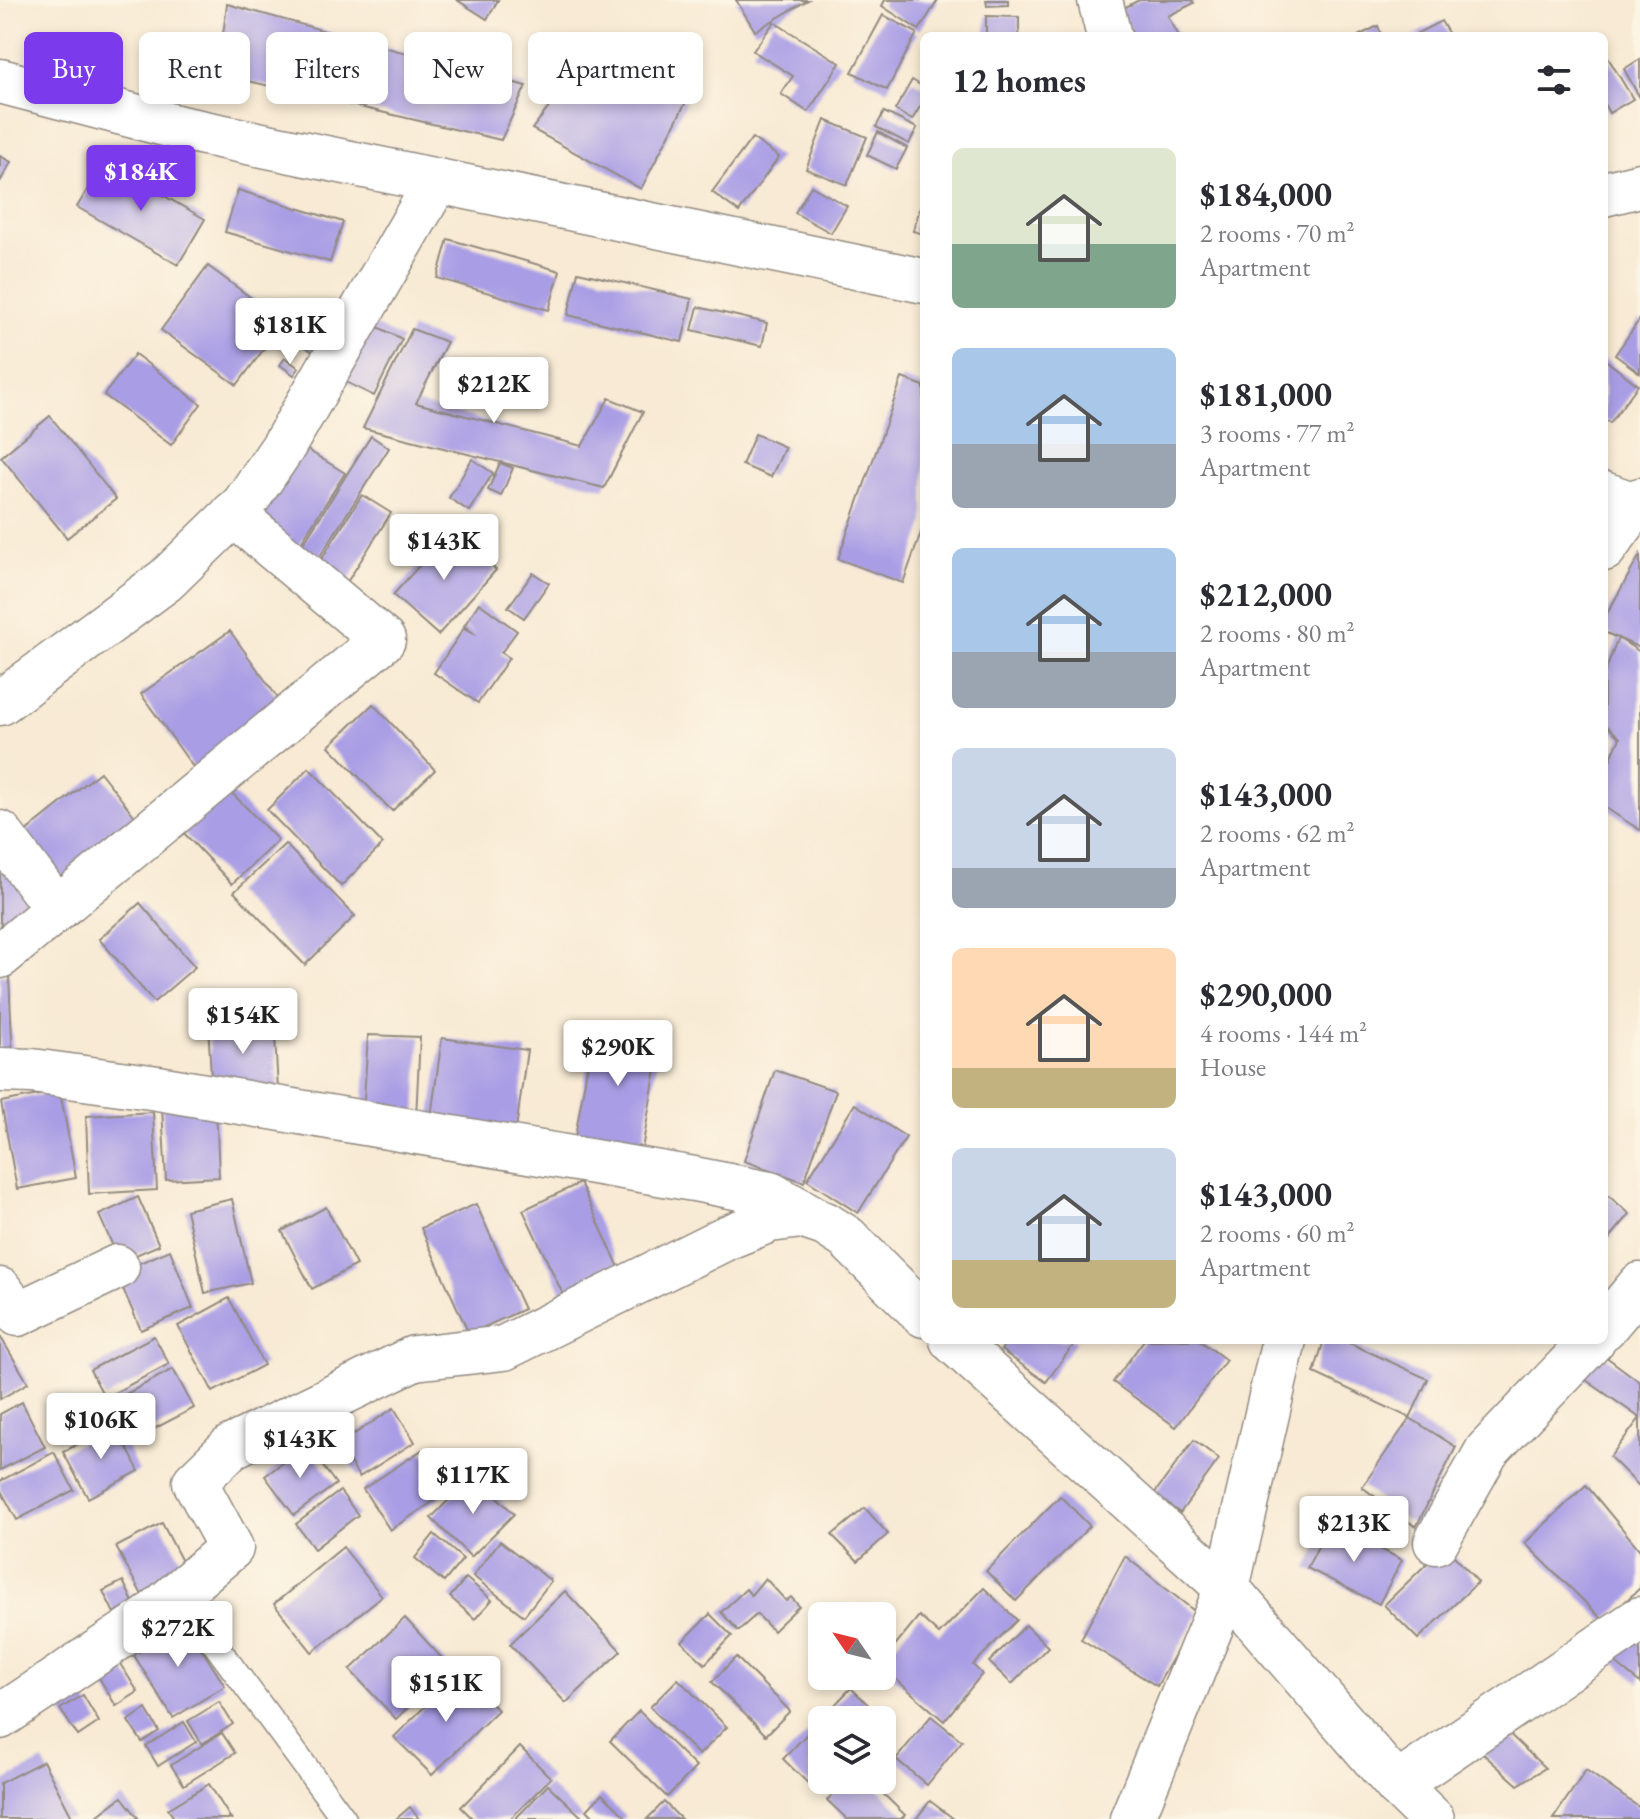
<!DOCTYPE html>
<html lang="en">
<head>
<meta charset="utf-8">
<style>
  body { margin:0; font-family:"EB Garamond",serif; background:#f2f2f3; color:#2b2b33; height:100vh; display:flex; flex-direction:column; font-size:30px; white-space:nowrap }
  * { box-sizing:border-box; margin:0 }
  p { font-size:26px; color:#7c7c81 }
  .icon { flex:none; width:44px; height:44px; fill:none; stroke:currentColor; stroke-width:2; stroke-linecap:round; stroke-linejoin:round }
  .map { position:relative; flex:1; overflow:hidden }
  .details { position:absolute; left:920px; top:32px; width:688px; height:1312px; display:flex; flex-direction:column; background:#fff; border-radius:12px; box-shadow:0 4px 12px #0003 }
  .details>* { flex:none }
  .top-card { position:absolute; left:24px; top:32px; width:760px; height:72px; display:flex; gap:16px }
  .needle { width:52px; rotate:305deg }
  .controls { position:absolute; left:808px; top:1602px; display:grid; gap:16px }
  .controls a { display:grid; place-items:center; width:88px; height:88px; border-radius:12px; background:#fff; box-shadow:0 4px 12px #0003; font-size:40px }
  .price { position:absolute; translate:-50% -68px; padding:0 18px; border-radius:8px; background:#fff; color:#222; font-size:26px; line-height:52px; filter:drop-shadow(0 2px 4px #0008) }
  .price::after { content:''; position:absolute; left:50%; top:48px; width:24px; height:18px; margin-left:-12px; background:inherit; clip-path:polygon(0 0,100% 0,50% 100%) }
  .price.on { background:#7c3aed; color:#fff }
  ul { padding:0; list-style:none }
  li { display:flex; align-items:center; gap:24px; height:200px; padding:0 32px }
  li span { display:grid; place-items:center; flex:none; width:224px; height:160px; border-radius:12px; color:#555 }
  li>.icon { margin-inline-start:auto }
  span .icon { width:96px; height:96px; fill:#fffc; stroke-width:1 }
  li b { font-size:34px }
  h2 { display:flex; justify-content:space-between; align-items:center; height:96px; padding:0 32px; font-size:34px }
  .pill { padding:0 28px; border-radius:12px; background:#fff; box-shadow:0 4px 12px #0003; font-size:28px; line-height:72px }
  .pill.on { background:#7c3aed; color:#fff }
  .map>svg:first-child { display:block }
  .building { fill:#a99de5 }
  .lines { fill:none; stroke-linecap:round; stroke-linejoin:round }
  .service-casing { stroke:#928a80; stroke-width:27 }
  .minor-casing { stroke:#928a80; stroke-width:47 }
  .secondary-casing { stroke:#928a80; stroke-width:47 }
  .service { stroke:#fff; stroke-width:24 }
  .minor { stroke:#fff; stroke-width:44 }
  .secondary { stroke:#fff; stroke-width:44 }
</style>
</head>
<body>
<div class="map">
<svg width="1640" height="1819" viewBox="0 0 1640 1819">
  <rect width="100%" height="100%" fill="#fcf5e5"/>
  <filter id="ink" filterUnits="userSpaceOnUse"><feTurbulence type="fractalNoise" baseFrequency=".0125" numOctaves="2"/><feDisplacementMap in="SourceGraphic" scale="16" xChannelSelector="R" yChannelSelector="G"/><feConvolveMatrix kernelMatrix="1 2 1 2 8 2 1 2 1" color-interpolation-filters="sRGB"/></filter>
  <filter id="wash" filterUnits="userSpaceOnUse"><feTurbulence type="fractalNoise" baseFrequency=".006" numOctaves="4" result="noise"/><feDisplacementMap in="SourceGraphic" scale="32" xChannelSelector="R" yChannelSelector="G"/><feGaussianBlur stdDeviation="1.8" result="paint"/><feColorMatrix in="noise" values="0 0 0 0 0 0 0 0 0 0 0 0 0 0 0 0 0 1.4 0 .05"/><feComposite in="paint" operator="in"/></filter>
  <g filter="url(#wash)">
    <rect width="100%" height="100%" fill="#f8ead4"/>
    <g id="blocks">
      <g class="building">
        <path d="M 457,0 L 498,0 L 487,19 Z"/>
        <path d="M 736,0 L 808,0 L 755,31 Z"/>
        <path d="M 885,0 L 938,0 L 919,30 L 882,6 Z"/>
        <path d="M 986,0 L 1008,0 L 1008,5 L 987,6 Z"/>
        <path d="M 1139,0 L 1192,0 L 1194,3 L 1168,16 L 1179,36 L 1134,36 L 1120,10 Z"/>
        <path d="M 227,4 L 526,86 L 501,140 L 218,74 Z"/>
        <path d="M 883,15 L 917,33 L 887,90 L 852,72 Z"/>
        <path d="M 986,16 L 1019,17 L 1019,36 L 986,36 Z"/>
        <path d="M 1441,21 L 1450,36 L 1412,36 Z"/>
        <path d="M 774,22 L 840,63 L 808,112 L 781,94 L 793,76 L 753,51 Z"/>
        <path d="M 1378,26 L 1382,36 L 1358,36 Z"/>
        <path d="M 603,39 L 686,102 L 641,189 L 532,129 Z"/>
        <path d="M 1604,51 L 1633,99 L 1609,113 L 1604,104 Z"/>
        <path d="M 1640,59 L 1640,98 L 1624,69 Z"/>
        <path d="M 912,80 L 924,87 L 924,100 L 912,120 L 895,110 Z"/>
        <path d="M 884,112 L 917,128 L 909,144 L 876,127 Z"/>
        <path d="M 825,120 L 867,137 L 847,185 L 806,169 Z"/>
        <path d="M 878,132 L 907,148 L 896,169 L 867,155 Z"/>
        <path d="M 752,138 L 779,157 L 739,212 L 712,192 Z"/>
        <path d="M 0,156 L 11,162 L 0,182 Z"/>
        <path d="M 104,162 L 205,219 L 178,265 L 77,207 Z"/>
        <path d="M 811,186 L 847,206 L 831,233 L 795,213 Z"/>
        <path d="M 238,190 L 343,222 L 330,262 L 225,232 Z"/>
        <path d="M 924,195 L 924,234 L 913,231 Z"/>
        <path d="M 448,239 L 560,271 L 549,310 L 437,278 Z"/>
        <path d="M 208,266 L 284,322 L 237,385 L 161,330 Z"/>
        <path d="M 578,272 L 692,299 L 682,342 L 568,315 Z"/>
        <path d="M 698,307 L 767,323 L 762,346 L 692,330 Z"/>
        <path d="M 1640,319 L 1640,373 L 1615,355 Z"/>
        <path d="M 372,324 L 402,339 L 374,396 L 344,381 Z"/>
        <path d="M 301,326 L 322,339 L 313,352 L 293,339 Z"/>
        <path d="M 412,329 L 447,342 L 416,403 L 582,446 L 609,398 L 643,412 L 604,488 L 363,428 Z"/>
        <path d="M 135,354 L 201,404 L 171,445 L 104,395 Z"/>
        <path d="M 285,358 L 299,368 L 294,375 L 280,365 Z"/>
        <path d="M 1604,359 L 1638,385 L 1610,423 L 1604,419 Z"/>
        <path d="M 902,378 L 924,386 L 924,524 L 903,583 L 838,559 Z"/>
        <path d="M 50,416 L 116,499 L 67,538 L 1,457 Z"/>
        <path d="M 755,434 L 785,447 L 771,477 L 742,465 Z"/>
        <path d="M 371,436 L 389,448 L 317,561 L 299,550 Z"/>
        <path d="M 298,444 L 345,473 L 296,550 L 250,521 Z"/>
        <path d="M 472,459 L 493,473 L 469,511 L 449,498 Z"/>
        <path d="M 500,463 L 513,468 L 501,496 L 488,490 Z"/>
        <path d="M 362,495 L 391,513 L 344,587 L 315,569 Z"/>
        <path d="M 451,530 L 496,570 L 438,635 L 393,595 Z"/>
        <path d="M 1640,555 L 1640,648 L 1604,632 L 1604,619 Z"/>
        <path d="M 533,573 L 549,583 L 524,618 L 508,607 Z"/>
        <path d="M 479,603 L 517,631 L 501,653 L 509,658 L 478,703 L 434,673 L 464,628 L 476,635 L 464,626 Z"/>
        <path d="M 230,631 L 287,711 L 198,774 L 141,694 Z"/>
        <path d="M 1618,638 L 1640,652 L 1640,830 L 1604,807 L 1604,774 L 1620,738 L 1604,723 L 1604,675 Z"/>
        <path d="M 373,704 L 435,770 L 392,811 L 329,746 Z"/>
        <path d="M 309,768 L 383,844 L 341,886 L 267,810 Z"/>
        <path d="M 100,772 L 140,823 L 51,895 L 10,844 Z"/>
        <path d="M 227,788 L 278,840 L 232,884 L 182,831 Z"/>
        <path d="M 285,844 L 355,916 L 305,965 L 234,892 Z"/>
        <path d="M 0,849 L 41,907 L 7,932 L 0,922 Z"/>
        <path d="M 140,903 L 195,967 L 154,1002 L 99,939 Z"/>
        <path d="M 0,975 L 9,975 L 13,1061 L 0,1061 Z"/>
        <path d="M 274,1018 L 278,1090 L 212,1094 L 208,1023 Z"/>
        <path d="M 595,1022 L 662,1034 L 641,1155 L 574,1143 Z"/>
        <path d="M 368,1035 L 420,1037 L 416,1117 L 363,1114 Z"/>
        <path d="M 442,1038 L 527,1050 L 514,1143 L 429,1131 Z"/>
        <path d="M 775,1070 L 836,1091 L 804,1182 L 744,1161 Z"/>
        <path d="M 60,1091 L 76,1178 L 17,1189 L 1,1102 Z"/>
        <path d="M 855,1104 L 906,1137 L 858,1213 L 807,1180 Z"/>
        <path d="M 216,1105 L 219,1177 L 166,1180 L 162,1108 Z"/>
        <path d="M 153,1112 L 157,1190 L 89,1194 L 86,1116 Z"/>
        <path d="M 580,1183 L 624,1278 L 568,1305 L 523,1210 Z"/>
        <path d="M 1604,1192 L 1630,1214 L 1604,1245 Z"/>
        <path d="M 138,1197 L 159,1245 L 120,1262 L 99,1215 Z"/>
        <path d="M 232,1199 L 251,1283 L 205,1293 L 186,1210 Z"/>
        <path d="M 476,1204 L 524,1309 L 469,1334 L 421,1228 Z"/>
        <path d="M 326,1207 L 356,1265 L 312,1289 L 282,1231 Z"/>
        <path d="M 170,1250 L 193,1308 L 141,1330 L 116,1273 Z"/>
        <path d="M 229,1298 L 264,1365 L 213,1392 L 178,1326 Z"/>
        <path d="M 0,1336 L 28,1383 L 0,1399 Z"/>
        <path d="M 154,1336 L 169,1364 L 105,1398 L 90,1370 Z"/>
        <path d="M 1008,1340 L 1077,1340 L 1046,1382 L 1001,1350 Z"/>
        <path d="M 1144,1340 L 1199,1340 L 1226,1360 L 1176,1427 L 1113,1382 Z"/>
        <path d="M 1324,1340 L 1343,1340 L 1428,1379 L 1410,1418 L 1314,1373 Z"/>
        <path d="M 1605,1356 L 1640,1382 L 1640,1487 L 1610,1457 L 1640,1418 L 1576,1373 Z"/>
        <path d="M 173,1369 L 194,1408 L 131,1441 L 111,1402 Z"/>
        <path d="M 22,1402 L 45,1447 L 0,1470 L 0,1414 Z"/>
        <path d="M 394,1408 L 415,1442 L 359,1477 L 339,1444 Z"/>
        <path d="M 1410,1418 L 1456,1447 L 1416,1527 L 1362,1487 Z"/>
        <path d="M 115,1424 L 139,1471 L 88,1498 L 63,1452 Z"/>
        <path d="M 1194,1440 L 1219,1459 L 1180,1513 L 1154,1494 Z"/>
        <path d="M 307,1445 L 336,1484 L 294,1515 L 265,1476 Z"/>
        <path d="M 422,1450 L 449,1491 L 390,1530 L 363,1489 Z"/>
        <path d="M 54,1452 L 74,1490 L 17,1520 L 0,1489 L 0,1481 Z"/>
        <path d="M 474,1474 L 514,1514 L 471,1557 L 431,1518 Z"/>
        <path d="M 1586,1485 L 1640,1550 L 1640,1588 L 1604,1621 L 1525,1543 Z"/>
        <path d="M 340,1491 L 358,1515 L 314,1549 L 296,1524 Z"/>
        <path d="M 1060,1496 L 1090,1526 L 1016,1601 L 986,1571 Z"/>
        <path d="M 865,1508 L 888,1534 L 858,1561 L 832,1535 Z"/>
        <path d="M 162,1523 L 187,1571 L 142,1595 L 116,1547 Z"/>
        <path d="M 1330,1523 L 1402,1560 L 1379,1604 L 1307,1568 Z"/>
        <path d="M 434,1534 L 463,1559 L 444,1582 L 415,1558 Z"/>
        <path d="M 500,1541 L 551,1581 L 524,1616 L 473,1576 Z"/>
        <path d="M 1445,1546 L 1478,1582 L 1418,1639 L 1384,1605 Z"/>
        <path d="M 343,1547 L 382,1596 L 312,1652 L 274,1604 Z"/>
        <path d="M 1125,1556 L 1198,1614 L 1157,1686 L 1081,1639 Z"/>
        <path d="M 466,1578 L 492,1600 L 475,1619 L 450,1597 Z"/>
        <path d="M 765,1578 L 786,1601 L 791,1597 L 799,1606 L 773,1631 L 757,1614 L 738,1631 L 721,1612 L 746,1589 L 751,1595 Z"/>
        <path d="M 123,1581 L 133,1602 L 114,1613 L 103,1591 Z"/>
        <path d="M 984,1588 L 1017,1620 L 973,1665 L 982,1674 L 944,1721 L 882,1667 L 882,1661 L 919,1616 L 939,1634 Z"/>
        <path d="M 565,1591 L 621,1651 L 566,1703 L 510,1644 Z"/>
        <path d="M 710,1614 L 732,1636 L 705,1664 L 682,1642 Z"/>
        <path d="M 405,1618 L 450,1667 L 396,1719 L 350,1670 Z"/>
        <path d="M 183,1620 L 225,1686 L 173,1718 L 132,1652 Z"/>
        <path d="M 1026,1625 L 1048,1647 L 1012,1684 L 989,1662 Z"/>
        <path d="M 1640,1630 L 1640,1683 L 1613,1661 Z"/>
        <path d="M 736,1657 L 790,1711 L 766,1735 L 712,1682 Z"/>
        <path d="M 119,1662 L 138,1692 L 116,1706 L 98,1676 Z"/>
        <path d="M 460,1672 L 498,1710 L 432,1775 L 394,1737 Z"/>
        <path d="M 678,1679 L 727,1727 L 699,1755 L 650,1707 Z"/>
        <path d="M 851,1688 L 884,1720 L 822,1720 L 822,1780 L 824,1780 L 815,1790 L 783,1759 Z"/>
        <path d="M 83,1695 L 99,1722 L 78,1736 L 60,1709 Z"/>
        <path d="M 219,1702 L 233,1724 L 202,1744 L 188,1721 Z"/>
        <path d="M 146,1709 L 159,1731 L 142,1742 L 128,1721 Z"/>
        <path d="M 639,1711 L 696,1767 L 667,1797 L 610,1741 Z"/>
        <path d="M 931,1716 L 962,1741 L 927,1785 L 896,1759 Z"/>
        <path d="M 184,1722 L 196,1742 L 158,1766 L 146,1746 Z"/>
        <path d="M 1500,1725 L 1545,1768 L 1518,1785 L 1481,1752 Z"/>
        <path d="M 222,1733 L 235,1753 L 184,1785 L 171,1765 Z"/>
        <path d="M 520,1747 L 551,1778 L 510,1819 L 473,1819 L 461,1807 Z"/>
        <path d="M 43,1761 L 73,1819 L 0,1819 L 0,1783 Z"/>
        <path d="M 1586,1770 L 1640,1808 L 1640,1819 L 1553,1819 Z"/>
        <path d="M 847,1780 L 869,1780 L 905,1815 L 901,1819 L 847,1819 L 827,1800 Z"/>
        <path d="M 209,1784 L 231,1819 L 175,1819 L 168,1809 Z"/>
        <path d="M 548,1785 L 584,1819 L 515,1819 Z"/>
        <path d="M 602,1794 L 625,1816 L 622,1819 L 596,1819 L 587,1810 Z"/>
        <path d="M 122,1797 L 139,1819 L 93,1819 Z"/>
        <path d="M 930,1801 L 954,1819 L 916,1819 Z"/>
        <path d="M 664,1802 L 681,1819 L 647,1819 Z"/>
        <path d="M 410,1807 L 419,1819 L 396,1819 Z"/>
      </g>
    </g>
  </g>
  <g filter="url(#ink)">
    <use href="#blocks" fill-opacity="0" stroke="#928a80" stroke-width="2"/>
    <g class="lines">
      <g class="service-casing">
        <path id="service" d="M 178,1594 L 344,1819"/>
      </g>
      <g class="minor-casing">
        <g id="minor">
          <path d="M 1100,0 L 1109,36"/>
          <path d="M 1604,194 L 1640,185"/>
          <path d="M 1604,549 L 1640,500"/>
          <path d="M 0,703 L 166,580 L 244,504 L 283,447 L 437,181"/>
          <path d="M 0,833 L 57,909"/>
          <path d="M 0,956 L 383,640 L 233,514"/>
          <path d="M 0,1070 L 32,1071 L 158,1088 L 694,1179 L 770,1194 L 810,1216"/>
          <path d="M 0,1290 L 18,1314 L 117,1267"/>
          <path d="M 1604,1328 L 1640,1285"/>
          <path d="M 952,1340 L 1227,1588 L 1397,1785 L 1432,1819"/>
          <path d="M 1436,1542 L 1487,1451 L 1593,1340"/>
          <path d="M 0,1717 L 150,1617 L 231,1548 L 195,1482 L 231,1447 L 414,1358 L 504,1348 L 726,1238 L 770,1220 L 801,1216 L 825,1224 L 847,1238 L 924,1315"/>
          <path d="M 1397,1785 L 1640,1619"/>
          <path d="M 1132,1819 L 1227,1588 L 1284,1340"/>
        </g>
      </g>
      <g class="secondary-casing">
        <g id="secondary">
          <path d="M 0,81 L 180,128 L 924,281"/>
          <path d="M 1604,494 L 1640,507"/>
        </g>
      </g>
      <use href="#service" class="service"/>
      <use href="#minor" class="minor"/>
      <use href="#secondary" class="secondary"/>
    </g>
  </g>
</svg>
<div class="controls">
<a><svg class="needle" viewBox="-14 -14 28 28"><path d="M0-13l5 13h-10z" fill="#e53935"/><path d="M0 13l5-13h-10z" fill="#7c7c81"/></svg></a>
<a><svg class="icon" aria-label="layers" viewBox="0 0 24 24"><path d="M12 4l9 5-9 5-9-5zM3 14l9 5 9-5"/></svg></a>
</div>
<b class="price on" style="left:141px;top:213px">$184K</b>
<b class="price" style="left:290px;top:366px">$181K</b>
<b class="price" style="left:494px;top:425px">$212K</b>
<b class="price" style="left:444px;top:582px">$143K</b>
<b class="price" style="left:243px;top:1056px">$154K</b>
<b class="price" style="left:618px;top:1088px">$290K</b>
<b class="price" style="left:101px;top:1461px">$106K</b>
<b class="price" style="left:300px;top:1480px">$143K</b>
<b class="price" style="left:473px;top:1516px">$117K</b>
<b class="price" style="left:1354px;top:1564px">$213K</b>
<b class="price" style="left:178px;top:1669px">$272K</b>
<b class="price" style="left:446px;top:1724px">$151K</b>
<div class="top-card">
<a class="pill on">Buy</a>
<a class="pill">Rent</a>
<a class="pill">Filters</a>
<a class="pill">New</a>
<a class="pill">Apartment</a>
</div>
<section class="details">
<h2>12 homes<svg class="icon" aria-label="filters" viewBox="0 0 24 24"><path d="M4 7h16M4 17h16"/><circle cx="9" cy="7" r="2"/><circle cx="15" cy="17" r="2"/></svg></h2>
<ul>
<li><span style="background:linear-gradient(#dfe7d0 60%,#7fa58c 0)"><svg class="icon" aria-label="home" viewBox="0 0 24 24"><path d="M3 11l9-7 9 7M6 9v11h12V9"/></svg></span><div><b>$184,000</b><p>2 rooms · 70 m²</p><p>Apartment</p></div></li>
<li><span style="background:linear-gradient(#a9c7e8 60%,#9aa5b1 0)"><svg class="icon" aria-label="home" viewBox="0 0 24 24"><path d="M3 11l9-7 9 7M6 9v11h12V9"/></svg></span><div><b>$181,000</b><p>3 rooms · 77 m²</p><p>Apartment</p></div></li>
<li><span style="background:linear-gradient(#a9c7e8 65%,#9aa5b1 0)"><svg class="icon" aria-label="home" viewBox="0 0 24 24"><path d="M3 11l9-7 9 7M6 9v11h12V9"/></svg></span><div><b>$212,000</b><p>2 rooms · 80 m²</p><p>Apartment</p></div></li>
<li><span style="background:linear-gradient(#c9d6e8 75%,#9aa5b1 0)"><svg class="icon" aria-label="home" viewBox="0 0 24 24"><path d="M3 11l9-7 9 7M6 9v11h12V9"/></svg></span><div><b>$143,000</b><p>2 rooms · 62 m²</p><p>Apartment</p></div></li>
<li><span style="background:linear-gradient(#ffd9b3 75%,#c2b280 0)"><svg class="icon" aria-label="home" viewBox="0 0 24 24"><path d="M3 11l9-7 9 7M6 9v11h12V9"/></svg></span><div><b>$290,000</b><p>4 rooms · 144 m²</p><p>House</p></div></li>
<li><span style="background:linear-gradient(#c9d6e8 70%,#c2b280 0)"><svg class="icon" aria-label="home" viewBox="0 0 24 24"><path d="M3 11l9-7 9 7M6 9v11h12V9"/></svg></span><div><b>$143,000</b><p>2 rooms · 60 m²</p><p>Apartment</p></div></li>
</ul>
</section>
</div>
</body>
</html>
